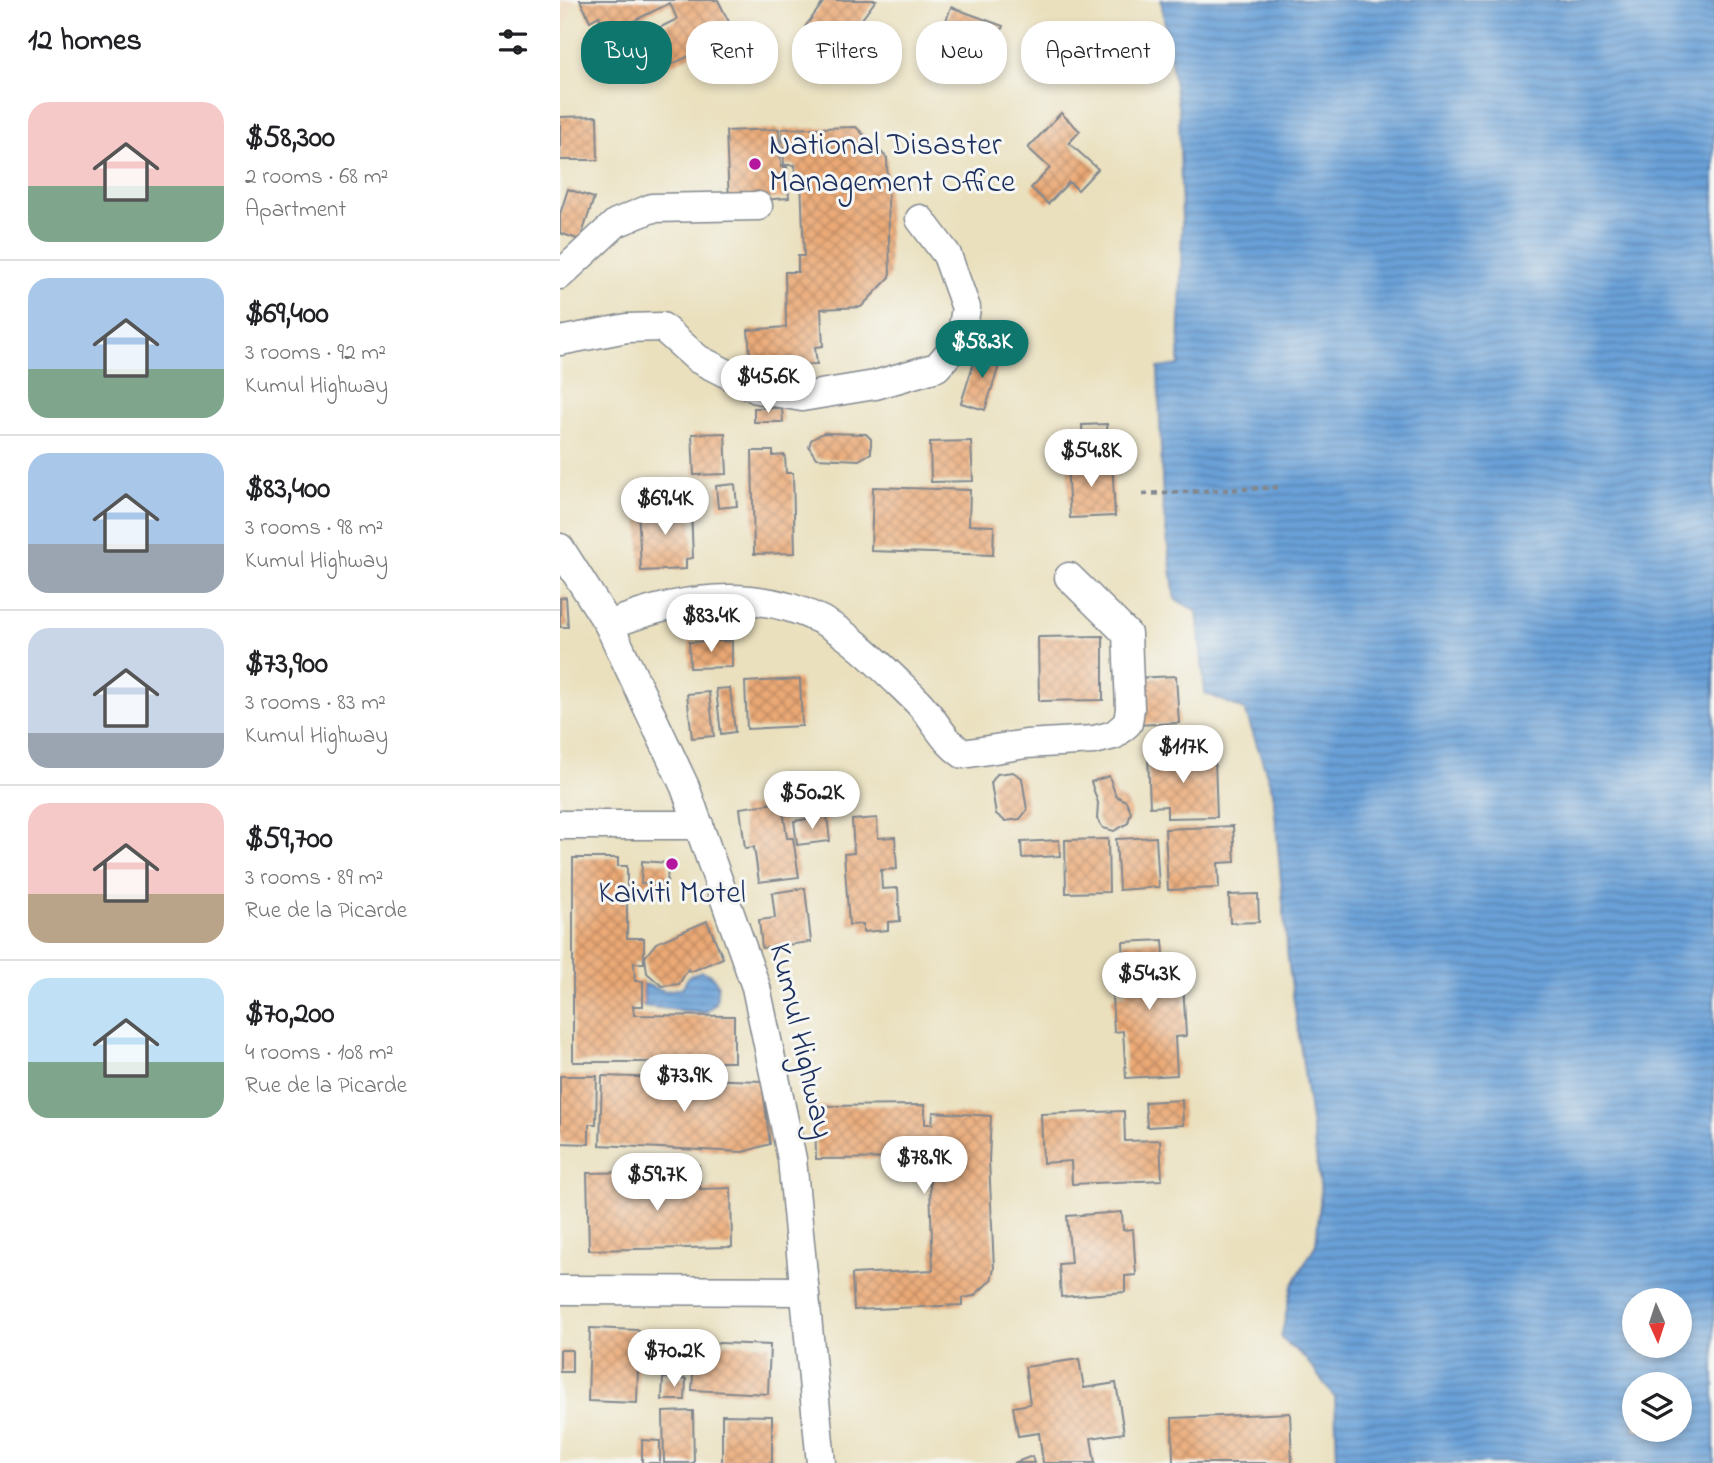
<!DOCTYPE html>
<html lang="en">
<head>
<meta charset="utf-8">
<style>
  body { margin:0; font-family:"Indie Flower",sans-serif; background:#f2f2f2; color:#202124; height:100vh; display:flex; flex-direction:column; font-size:26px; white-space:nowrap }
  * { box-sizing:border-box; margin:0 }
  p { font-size:23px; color:#757577 }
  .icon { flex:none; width:38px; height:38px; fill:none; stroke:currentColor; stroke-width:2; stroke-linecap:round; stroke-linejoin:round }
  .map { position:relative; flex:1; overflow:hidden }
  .panel { display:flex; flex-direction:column; background:#fff; width:560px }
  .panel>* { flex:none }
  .banner { position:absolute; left:21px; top:21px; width:665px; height:63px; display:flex; gap:14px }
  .needle { width:46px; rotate:177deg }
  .tools { position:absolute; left:1062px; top:1288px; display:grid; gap:14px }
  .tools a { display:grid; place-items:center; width:70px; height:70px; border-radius:50%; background:#fff; box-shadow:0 4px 10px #0003; font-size:35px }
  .price { position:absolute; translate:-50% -60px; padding:0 16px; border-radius:24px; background:#fff; color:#222; font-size:23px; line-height:46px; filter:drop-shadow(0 2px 4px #0008) }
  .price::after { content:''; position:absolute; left:50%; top:42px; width:21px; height:16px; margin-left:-10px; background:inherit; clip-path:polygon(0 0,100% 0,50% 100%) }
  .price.active { background:#0f766e; color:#fff }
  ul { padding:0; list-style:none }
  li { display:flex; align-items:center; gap:21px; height:175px; padding:0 28px }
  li+li { border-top:2px solid #e0e0e0 }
  li span { display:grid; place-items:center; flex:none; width:196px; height:140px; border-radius:21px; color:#555 }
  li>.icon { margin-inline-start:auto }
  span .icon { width:84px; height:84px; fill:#fffc; stroke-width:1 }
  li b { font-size:30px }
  h2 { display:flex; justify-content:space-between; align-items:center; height:84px; padding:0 28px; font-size:30px }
  .tag { padding:0 24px; border-radius:28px; background:#fff; box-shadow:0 4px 10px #0003; font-size:24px; line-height:63px }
  .tag.active { background:#0f766e; color:#fff }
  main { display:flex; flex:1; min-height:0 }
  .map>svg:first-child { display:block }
  .built { fill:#edd7bb }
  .water { fill:url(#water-rules); stroke:#42689a; stroke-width:2; fill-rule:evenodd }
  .building { fill:url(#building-cross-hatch) }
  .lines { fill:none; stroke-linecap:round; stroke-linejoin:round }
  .minor-casing { stroke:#82888e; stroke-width:31 }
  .path { stroke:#82888e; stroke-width:4.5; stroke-dasharray:5 5; stroke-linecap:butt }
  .minor { stroke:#fff; stroke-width:28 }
  .poi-dot { fill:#b5179e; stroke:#f6f6f2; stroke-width:2.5 }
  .labels { text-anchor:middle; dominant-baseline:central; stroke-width:6; stroke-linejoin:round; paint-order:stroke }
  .poi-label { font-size:32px; fill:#1b2f5e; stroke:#f6f6f2; text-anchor:start }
  .street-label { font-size:32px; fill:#1b2f5e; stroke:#f6f6f2 }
</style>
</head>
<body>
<main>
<section class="panel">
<h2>12 homes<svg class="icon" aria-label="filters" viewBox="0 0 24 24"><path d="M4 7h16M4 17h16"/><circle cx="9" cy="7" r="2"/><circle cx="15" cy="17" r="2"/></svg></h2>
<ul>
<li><span style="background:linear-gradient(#f6c9c9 60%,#7fa58c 0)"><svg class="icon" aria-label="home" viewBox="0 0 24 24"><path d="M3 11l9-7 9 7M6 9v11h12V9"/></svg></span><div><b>$58,300</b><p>2 rooms · 68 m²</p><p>Apartment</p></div></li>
<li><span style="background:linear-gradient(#a9c7e8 65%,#7fa58c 0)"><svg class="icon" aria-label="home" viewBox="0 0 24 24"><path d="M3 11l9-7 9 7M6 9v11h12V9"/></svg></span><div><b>$69,400</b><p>3 rooms · 92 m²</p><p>Kumul Highway</p></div></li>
<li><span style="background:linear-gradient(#a9c7e8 65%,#9aa5b1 0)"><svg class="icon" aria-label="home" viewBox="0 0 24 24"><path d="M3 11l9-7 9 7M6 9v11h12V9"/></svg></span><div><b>$83,400</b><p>3 rooms · 98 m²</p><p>Kumul Highway</p></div></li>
<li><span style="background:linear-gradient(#c9d6e8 75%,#9aa5b1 0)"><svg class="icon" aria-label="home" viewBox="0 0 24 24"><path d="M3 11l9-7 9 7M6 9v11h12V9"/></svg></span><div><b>$73,900</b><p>3 rooms · 83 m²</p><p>Kumul Highway</p></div></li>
<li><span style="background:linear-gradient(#f6c9c9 65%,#b9a48a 0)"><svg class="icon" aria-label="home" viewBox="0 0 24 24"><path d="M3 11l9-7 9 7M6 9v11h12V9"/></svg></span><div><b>$59,700</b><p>3 rooms · 89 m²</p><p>Rue de la Picarde</p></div></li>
<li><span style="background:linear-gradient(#bfe0f5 60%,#7fa58c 0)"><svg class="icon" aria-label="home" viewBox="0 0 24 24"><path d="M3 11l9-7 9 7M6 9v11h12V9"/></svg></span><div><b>$70,200</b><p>4 rooms · 108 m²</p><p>Rue de la Picarde</p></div></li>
</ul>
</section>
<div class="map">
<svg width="1154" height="1463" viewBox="0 0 1154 1463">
  <defs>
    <pattern id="water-rules" width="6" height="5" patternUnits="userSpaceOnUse" patternTransform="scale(1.75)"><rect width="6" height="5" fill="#69a0d7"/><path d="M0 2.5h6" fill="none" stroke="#5683b2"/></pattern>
    <pattern id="building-cross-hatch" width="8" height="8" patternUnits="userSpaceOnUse" patternTransform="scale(1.75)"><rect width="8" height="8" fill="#eba975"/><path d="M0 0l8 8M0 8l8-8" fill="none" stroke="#be8a63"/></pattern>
  </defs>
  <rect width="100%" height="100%" fill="#f6f6f2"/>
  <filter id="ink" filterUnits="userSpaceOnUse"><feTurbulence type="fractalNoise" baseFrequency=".0143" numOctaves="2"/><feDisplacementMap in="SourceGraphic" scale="14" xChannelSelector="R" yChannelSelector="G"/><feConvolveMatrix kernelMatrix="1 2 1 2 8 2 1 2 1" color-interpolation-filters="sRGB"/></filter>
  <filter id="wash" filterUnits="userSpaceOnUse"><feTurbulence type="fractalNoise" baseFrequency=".00686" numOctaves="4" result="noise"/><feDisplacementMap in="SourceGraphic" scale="28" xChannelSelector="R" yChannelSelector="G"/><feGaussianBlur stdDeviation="1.57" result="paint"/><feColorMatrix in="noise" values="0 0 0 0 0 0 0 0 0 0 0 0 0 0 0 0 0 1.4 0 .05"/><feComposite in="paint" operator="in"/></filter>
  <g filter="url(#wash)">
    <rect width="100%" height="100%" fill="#eae0bd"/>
    <path class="built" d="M 0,0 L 15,0 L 0,44 Z"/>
    <g class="water">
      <path d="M 601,0 L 1154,0 L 1154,1463 L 777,1463 L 775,1398 L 745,1358 L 721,1338 L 732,1286 L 756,1244 L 761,1191 L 728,960 L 713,792 L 685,710 L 645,693 L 637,611 L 615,599 L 603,506 L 598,368 L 619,365 L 622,223 L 619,112 ZM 1074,1300 L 1120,1300 L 1120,1346 L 1074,1346 ZM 1074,1384 L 1120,1384 L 1120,1430 L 1074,1430 Z"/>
      <path d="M 141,971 L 151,974 L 158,985 L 156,1003 L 145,1013 L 84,1006 L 84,984 L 105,991 L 122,988 L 129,976 Z"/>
    </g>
    <g id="blocks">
      <g class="building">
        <path d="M 20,0 L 158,0 L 175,34 L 102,69 L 85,35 L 117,19 L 110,3 L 47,34 L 39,16 L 30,21 Z"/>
        <path d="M 265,0 L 316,0 L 279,50 L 245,27 Z"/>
        <path d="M 391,7 L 443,26 L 430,62 L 378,43 Z"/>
        <path d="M 501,113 L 520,131 L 509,143 L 538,169 L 518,190 L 509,182 L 488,204 L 471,188 L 490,168 L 468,148 Z"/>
        <path d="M 37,116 L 38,160 L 0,160 L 0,117 Z"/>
        <path d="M 296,127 L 327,158 L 330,277 L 301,307 L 261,309 L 263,346 L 255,347 L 257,364 L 191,368 L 188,330 L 226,327 L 225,272 L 238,272 L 238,256 L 244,256 L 241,179 L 236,180 L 235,165 L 224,165 L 222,129 Z"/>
        <path d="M 219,129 L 221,167 L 227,167 L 229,198 L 169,202 L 166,131 Z"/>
        <path d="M 8,189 L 34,198 L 20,240 L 0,233 L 0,214 Z"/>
        <path d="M 418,349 L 442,356 L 425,410 L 401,403 Z"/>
        <path d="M 194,408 L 222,408 L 223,422 L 194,422 Z"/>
        <path d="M 547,424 L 548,447 L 523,448 L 522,425 Z"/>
        <path d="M 165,433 L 167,474 L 134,475 L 132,434 Z"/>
        <path d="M 263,433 L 306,434 L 311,439 L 311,453 L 299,460 L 256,458 L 249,447 L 251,440 Z"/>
        <path d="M 411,441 L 413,481 L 371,482 L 370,442 Z"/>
        <path d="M 192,451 L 213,451 L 213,456 L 225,455 L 226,473 L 233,473 L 235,553 L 194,554 Z"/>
        <path d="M 552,459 L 555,516 L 510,518 L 507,462 Z"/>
        <path d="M 175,484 L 177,506 L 158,508 L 156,486 Z"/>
        <path d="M 313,487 L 410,490 L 409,525 L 434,526 L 433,555 L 311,551 Z"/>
        <path d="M 122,503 L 123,510 L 131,509 L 133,558 L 126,559 L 126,569 L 81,571 L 78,505 Z"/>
        <path d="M 6,597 L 8,627 L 0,627 L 0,598 Z"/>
        <path d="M 543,636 L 543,700 L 479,701 L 478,637 Z"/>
        <path d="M 172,641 L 172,667 L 130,668 L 129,642 Z"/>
        <path d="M 616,676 L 619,723 L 576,725 L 573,678 Z"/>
        <path d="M 240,679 L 242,726 L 187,729 L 185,682 Z"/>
        <path d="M 170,688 L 175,732 L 161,734 L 156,689 Z"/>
        <path d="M 149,692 L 154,736 L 132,738 L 127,694 Z"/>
        <path d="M 645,753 L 645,760 L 655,760 L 657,817 L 607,818 L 607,806 L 590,807 L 588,754 Z"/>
        <path d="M 453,772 L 462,778 L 467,810 L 460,819 L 445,821 L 436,814 L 431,783 L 437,774 Z"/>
        <path d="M 549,776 L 556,796 L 566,801 L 571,812 L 568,823 L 554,831 L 543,828 L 537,819 L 538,803 L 531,782 Z"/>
        <path d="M 222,802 L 227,838 L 233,838 L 239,877 L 199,882 L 194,847 L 185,848 L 180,808 Z"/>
        <path d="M 267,816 L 270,841 L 237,845 L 234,821 Z"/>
        <path d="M 317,818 L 318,838 L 335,837 L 337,869 L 321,870 L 322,889 L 338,888 L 340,921 L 328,922 L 328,930 L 303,932 L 303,924 L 289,925 L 284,854 L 294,853 L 292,820 Z"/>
        <path d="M 673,826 L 675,862 L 658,863 L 659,888 L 608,890 L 605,829 Z"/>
        <path d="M 596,837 L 599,887 L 559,890 L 556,839 Z"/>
        <path d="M 548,839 L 549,892 L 506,893 L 505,840 Z"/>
        <path d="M 499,840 L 500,856 L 462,858 L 461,842 Z"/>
        <path d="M 13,858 L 58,858 L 58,866 L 67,866 L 67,938 L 84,938 L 84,963 L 74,963 L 75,981 L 83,981 L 83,1006 L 73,1006 L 74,1015 L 174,1016 L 174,1062 L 13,1062 Z"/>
        <path d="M 82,861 L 108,863 L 107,885 L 81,883 Z"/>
        <path d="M 245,888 L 251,942 L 202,948 L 199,920 L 215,918 L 212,893 Z"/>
        <path d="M 698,894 L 699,922 L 670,923 L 669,895 Z"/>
        <path d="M 147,921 L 163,958 L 130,972 L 128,969 L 119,984 L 102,986 L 87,973 L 85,957 L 96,943 Z"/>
        <path d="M 603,940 L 606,983 L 623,982 L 626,1036 L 615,1037 L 617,1075 L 566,1078 L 563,1031 L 554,1032 L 552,996 L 566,995 L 563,942 Z"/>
        <path d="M 0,1076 L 37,1076 L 36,1124 L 29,1124 L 29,1144 L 0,1143 Z"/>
        <path d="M 42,1076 L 202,1081 L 210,1144 L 183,1152 L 40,1145 Z"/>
        <path d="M 622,1100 L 623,1125 L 587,1127 L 585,1102 Z"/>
        <path d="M 365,1105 L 365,1124 L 372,1124 L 373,1112 L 431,1116 L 429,1160 L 434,1269 L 431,1280 L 414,1296 L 402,1298 L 402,1305 L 294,1310 L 292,1274 L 373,1270 L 369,1158 L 256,1159 L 255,1106 Z"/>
        <path d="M 564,1111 L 565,1141 L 600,1140 L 602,1180 L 512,1184 L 511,1161 L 483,1163 L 481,1114 Z"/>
        <path d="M 139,1165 L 140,1189 L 171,1188 L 172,1247 L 29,1250 L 27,1173 L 83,1172 L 84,1191 L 119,1190 L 119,1166 Z"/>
        <path d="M 562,1212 L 563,1230 L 573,1229 L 576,1275 L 565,1276 L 565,1292 L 501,1297 L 499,1264 L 511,1263 L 507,1216 Z"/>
        <path d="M 30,1328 L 79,1330 L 77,1403 L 28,1401 Z"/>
        <path d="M 135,1342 L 210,1345 L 208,1394 L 132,1390 Z"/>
        <rect x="0" y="1350" width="12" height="22"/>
        <path d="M 519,1359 L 524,1388 L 556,1383 L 564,1433 L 531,1438 L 535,1463 L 483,1463 L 479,1433 L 458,1436 L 453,1407 L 470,1404 L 465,1367 Z"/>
        <path d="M 103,1378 L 126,1379 L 125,1400 L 102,1400 Z"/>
        <path d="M 133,1411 L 134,1463 L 104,1463 L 103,1412 Z"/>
        <path d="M 730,1413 L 732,1463 L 613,1463 L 612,1418 Z"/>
        <path d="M 162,1415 L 212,1416 L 212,1463 L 162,1463 Z"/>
        <path d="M 82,1440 L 100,1441 L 100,1463 L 82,1463 Z"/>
        <path d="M 472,1456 L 474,1463 L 454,1463 Z"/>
      </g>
    </g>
  </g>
  <g filter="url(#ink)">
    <use href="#blocks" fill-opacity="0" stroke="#82888e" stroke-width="2"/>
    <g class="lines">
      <g class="minor-casing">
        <g id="minor">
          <path d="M 0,275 L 56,223 L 92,208 L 198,206"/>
          <path d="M 0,341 L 67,328 L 102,327 L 138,359 L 197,389 L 242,397 L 315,385 L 377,367 L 401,339 L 406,308 L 387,255 L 360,219"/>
          <path d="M 0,548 L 49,625 L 125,787 L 196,987 L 232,1159 L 261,1463"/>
          <path d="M 49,625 C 117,598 193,586 261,620 C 294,637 328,673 355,699 C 373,716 382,740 403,754 L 466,744 L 534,740 L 554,735 L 568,723 L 570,708 L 567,634 L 509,577"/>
          <path d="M 0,825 L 139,825"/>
          <path d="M 0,1290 L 244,1291"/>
        </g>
      </g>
      <path class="path" d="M 583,494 L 722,487"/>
      <use href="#minor" class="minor"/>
    </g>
  </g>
  <g class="poi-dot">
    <circle cx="195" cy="164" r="7"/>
    <circle cx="112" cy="864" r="7"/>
  </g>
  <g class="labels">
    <g class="poi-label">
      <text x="209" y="146">National Disaster<tspan x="209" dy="37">Management Office</tspan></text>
      <text x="112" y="894" text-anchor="middle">Kaiviti Motel</text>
    </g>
    <g class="street-label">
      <text transform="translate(240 1041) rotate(77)">Kumul Highway</text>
    </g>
  </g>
</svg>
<div class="tools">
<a><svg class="needle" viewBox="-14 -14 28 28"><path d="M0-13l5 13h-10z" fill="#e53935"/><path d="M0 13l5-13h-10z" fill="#757577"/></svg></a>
<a><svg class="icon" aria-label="layers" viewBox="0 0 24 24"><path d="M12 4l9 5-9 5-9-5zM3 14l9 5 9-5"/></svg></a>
</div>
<b class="price active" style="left:422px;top:380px">$58.3K</b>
<b class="price" style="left:208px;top:415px">$45.6K</b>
<b class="price" style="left:531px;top:489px">$54.8K</b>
<b class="price" style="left:105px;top:537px">$69.4K</b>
<b class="price" style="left:151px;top:654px">$83.4K</b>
<b class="price" style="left:623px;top:785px">$117K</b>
<b class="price" style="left:252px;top:831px">$50.2K</b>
<b class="price" style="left:589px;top:1012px">$54.3K</b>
<b class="price" style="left:124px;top:1114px">$73.9K</b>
<b class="price" style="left:364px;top:1196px">$78.9K</b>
<b class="price" style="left:97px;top:1213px">$59.7K</b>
<b class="price" style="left:114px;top:1389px">$70.2K</b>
<div class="banner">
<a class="tag active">Buy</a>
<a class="tag">Rent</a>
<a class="tag">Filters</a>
<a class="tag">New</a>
<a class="tag">Apartment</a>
</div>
</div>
</main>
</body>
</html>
